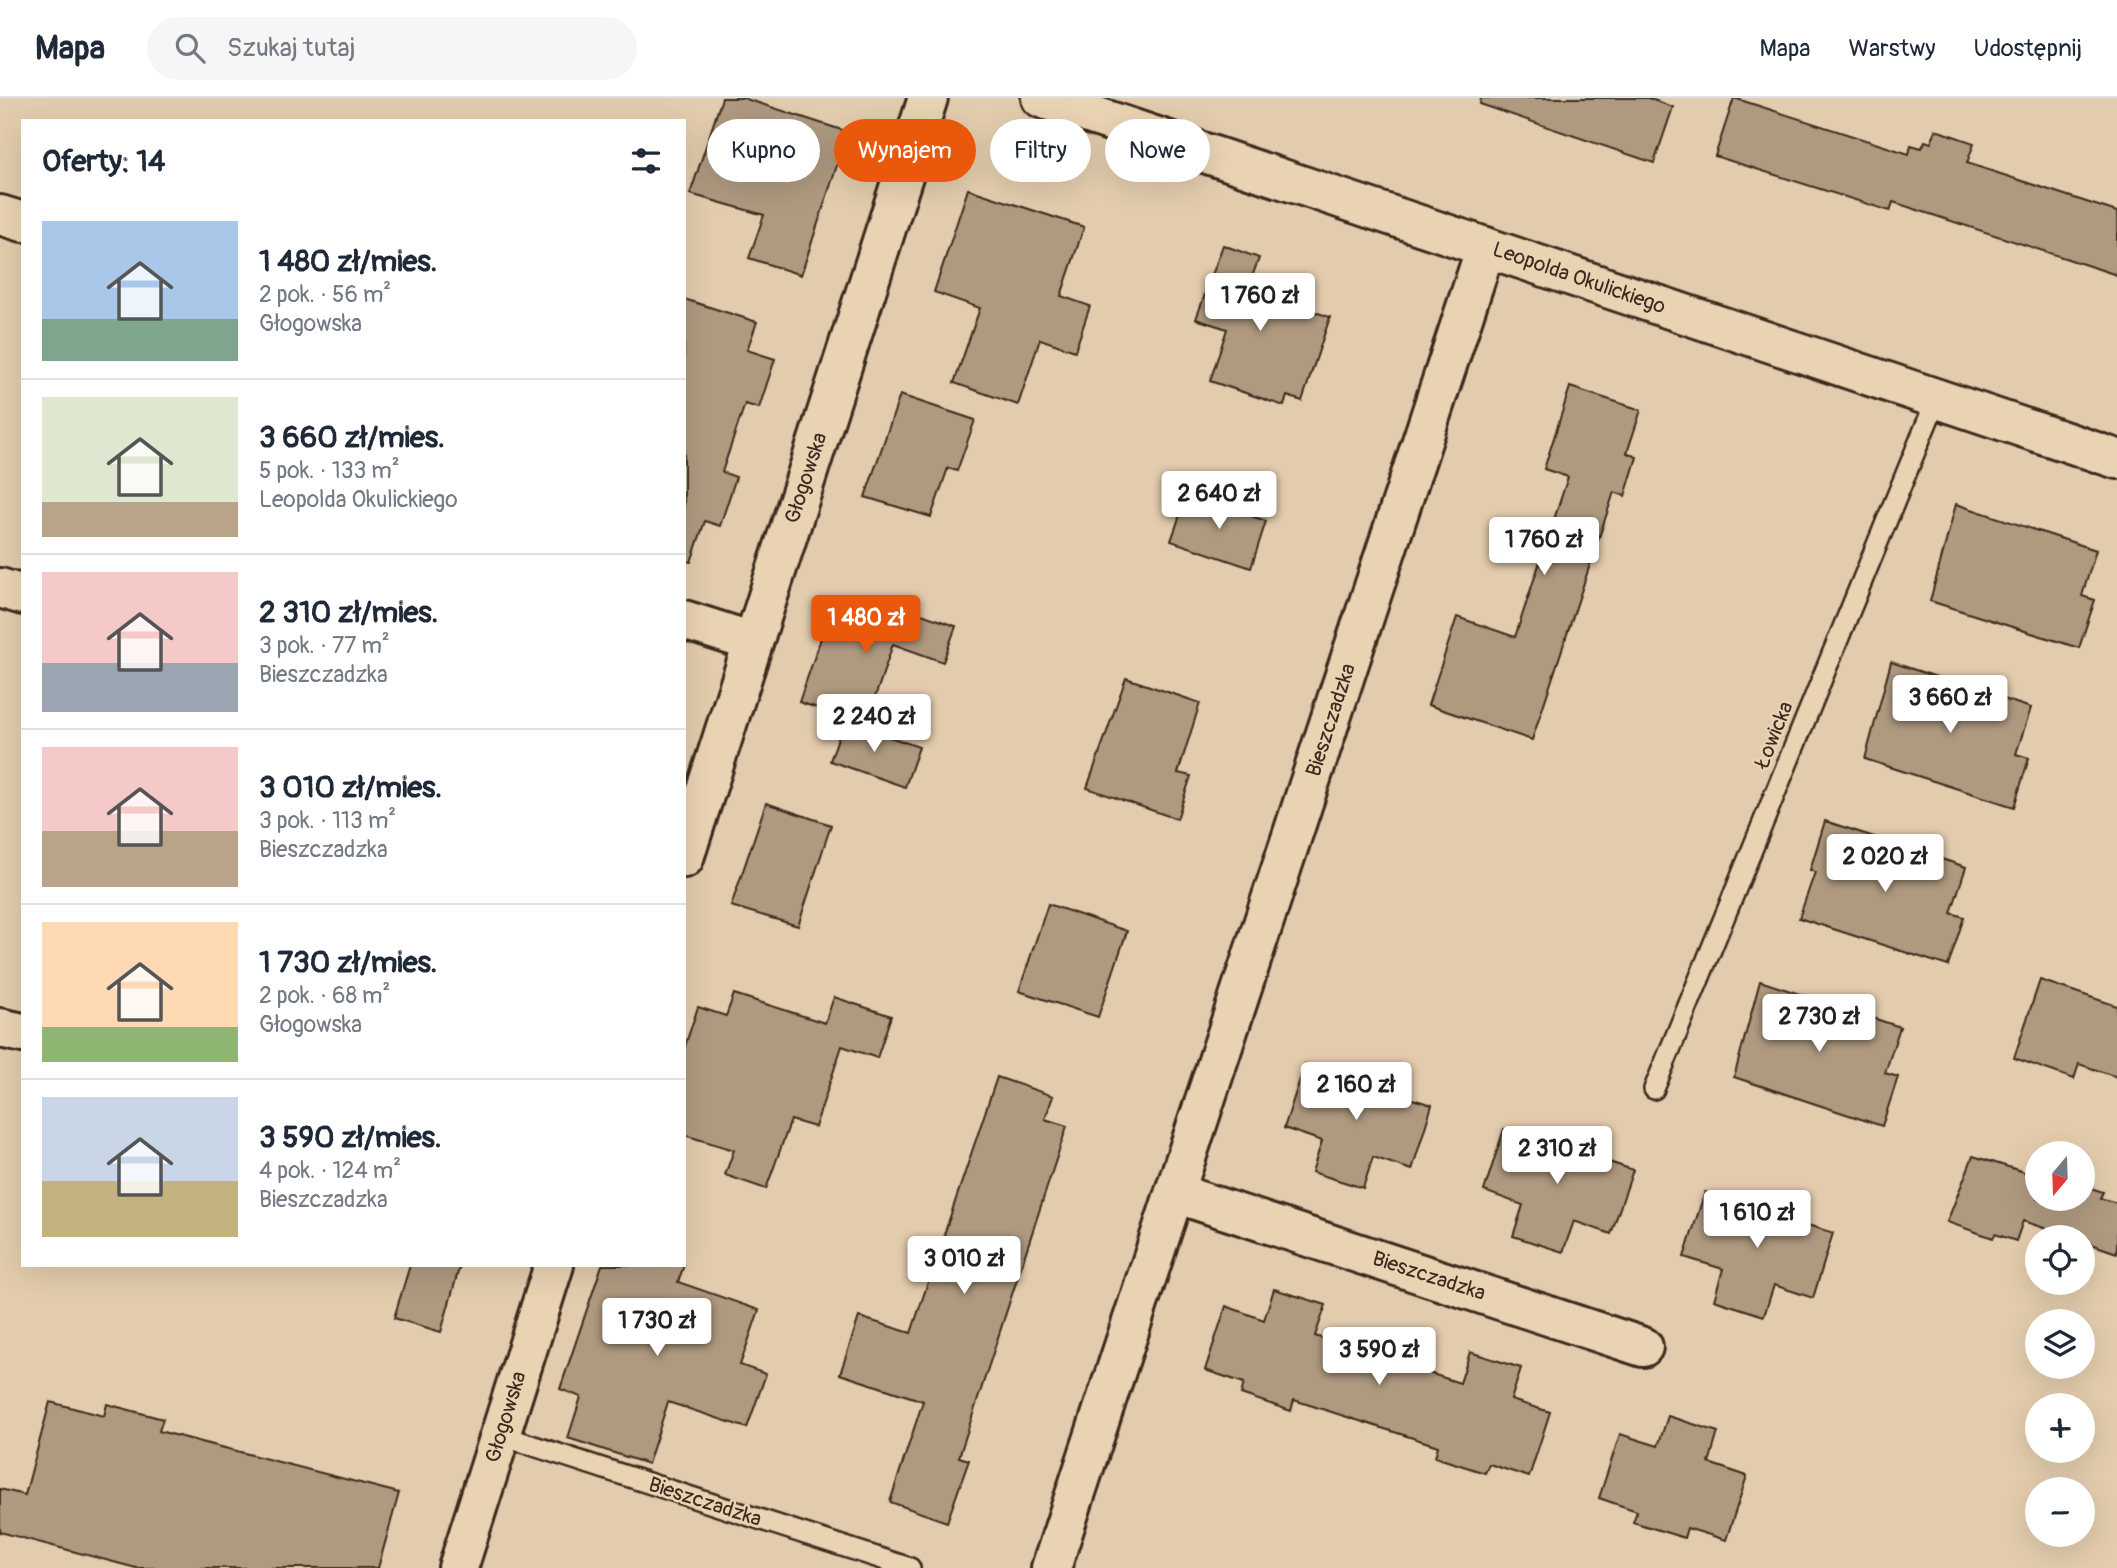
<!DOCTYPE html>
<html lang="pl">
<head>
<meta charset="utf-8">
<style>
  body { margin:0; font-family:Pangolin,sans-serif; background:#f6f6f7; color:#1f2937; height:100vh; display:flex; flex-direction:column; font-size:26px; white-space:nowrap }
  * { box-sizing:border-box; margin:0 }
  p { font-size:23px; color:#747a83 }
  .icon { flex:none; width:38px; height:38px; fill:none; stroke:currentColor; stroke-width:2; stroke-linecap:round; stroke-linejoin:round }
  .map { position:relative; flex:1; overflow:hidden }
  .sheet { position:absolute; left:21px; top:21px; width:665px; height:1148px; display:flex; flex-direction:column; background:#fff; border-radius:0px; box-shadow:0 7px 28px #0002 }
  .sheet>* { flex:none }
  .top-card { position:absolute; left:707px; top:21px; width:665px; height:63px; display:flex; gap:14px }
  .needle { width:46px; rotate:199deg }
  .fabs { position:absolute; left:2025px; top:1043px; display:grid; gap:14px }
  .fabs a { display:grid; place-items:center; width:70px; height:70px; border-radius:50%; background:#fff; box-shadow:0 7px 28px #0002; font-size:35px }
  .price { position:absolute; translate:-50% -60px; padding:0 16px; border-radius:7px; background:#fff; color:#222; font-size:23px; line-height:46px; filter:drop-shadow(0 2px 4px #0008) }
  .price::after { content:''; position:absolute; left:50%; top:42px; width:21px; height:16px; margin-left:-10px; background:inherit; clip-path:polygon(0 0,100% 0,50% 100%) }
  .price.current { background:#ea580c; color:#fff }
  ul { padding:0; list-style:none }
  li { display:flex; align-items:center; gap:21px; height:175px; padding:0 21px }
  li+li { border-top:2px solid #e0e1e3 }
  li span { display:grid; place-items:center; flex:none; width:196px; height:140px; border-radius:0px; color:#555 }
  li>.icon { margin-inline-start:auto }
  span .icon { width:84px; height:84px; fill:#fffc; stroke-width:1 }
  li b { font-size:30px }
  h2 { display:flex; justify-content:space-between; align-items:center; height:84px; padding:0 21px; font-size:30px }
  .pill { padding:0 24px; border-radius:32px; background:#fff; box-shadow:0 7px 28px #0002; font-size:24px; line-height:63px }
  .pill.current { background:#ea580c; color:#fff }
  header { display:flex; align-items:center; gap:42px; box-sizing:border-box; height:98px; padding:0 35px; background:#fff; border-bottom:2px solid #e0e1e3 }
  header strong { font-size:33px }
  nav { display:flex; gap:38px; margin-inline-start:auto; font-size:24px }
  .search { width:490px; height:63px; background:#f6f6f7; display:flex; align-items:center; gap:18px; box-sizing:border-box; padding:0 24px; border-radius:38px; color:#747a83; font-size:26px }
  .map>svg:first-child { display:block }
  .building { fill:#af9a80; stroke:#3b2a1e; stroke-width:2 }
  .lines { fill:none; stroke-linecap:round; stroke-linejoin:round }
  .service-casing { stroke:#3b2a1e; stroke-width:24 }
  .minor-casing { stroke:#3b2a1e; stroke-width:44 }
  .tertiary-casing { stroke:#3b2a1e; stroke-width:44 }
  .service { stroke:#ead3b3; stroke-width:19 }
  .minor { stroke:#ead3b3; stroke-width:38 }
  .tertiary { stroke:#ead3b3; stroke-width:38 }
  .labels { text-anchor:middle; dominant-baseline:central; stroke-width:5; stroke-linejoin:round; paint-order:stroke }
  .street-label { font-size:21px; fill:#3b2a1e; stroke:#ead3b3 }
</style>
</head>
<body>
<header>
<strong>Mapa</strong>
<div class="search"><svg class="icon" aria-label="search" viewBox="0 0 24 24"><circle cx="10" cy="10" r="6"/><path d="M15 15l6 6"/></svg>Szukaj tutaj</div>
<nav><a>Mapa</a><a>Warstwy</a><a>Udostępnij</a></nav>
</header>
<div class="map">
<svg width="2117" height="1470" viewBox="0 0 2117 1470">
  <rect width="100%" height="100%" fill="#e3ccad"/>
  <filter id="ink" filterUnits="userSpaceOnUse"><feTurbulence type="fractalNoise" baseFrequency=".0143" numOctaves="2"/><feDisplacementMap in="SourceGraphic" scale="14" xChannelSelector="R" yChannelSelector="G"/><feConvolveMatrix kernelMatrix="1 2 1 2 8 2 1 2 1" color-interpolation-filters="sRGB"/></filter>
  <g filter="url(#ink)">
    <g class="building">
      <path d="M 722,0 L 743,0 L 848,34 L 801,177 L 749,160 L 764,117 L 690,96 Z"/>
      <path d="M 1481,0 L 1648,0 L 1673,9 L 1654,65 L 1480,6 Z"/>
      <path d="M 1734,0 L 1909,56 L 1911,47 L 1922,50 L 1925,43 L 1931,45 L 1936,32 L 1974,45 L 1967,65 L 2117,114 L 2117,177 L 1893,104 L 1890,113 L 1715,58 Z"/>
      <path d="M 968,91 L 1084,129 L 1061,198 L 1090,208 L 1075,253 L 1040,241 L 1018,307 L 954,285 L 980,210 L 934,194 Z"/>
      <path d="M 1223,147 L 1259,160 L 1250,184 L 1301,202 L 1298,208 L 1330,219 L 1302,303 L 1287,298 L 1284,308 L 1210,283 L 1227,231 L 1196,221 Z"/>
      <path d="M 684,201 L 757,224 L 747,252 L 775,261 L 759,310 L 745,306 L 722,374 L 736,379 L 720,428 L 705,423 L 691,464 L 684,463 Z"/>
      <path d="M 1570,289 L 1641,312 L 1627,355 L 1637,359 L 1625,398 L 1614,394 L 1532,642 L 1428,607 L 1457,519 L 1515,539 L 1568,379 L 1544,371 Z"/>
      <path d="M 900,297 L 975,322 L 957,373 L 948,370 L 931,419 L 865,399 Z"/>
      <path d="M 1187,397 L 1266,423 L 1251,470 L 1171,443 Z"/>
      <path d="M 1956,406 L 2096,452 L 2082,498 L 2095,502 L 2079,550 L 1930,503 Z"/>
      <path d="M 834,502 L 879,517 L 884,503 L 956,528 L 943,564 L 893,546 L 866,626 L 799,604 Z"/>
      <path d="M 1891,564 L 2031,610 L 2016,656 L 2029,660 L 2014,709 L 1865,661 Z"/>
      <path d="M 1126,580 L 1200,605 L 1178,675 L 1191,678 L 1177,721 L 1087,690 Z"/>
      <path d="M 844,623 L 919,649 L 905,689 L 830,663 Z"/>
      <path d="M 766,705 L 831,727 L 798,828 L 731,808 Z"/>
      <path d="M 1825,723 L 1966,769 L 1951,815 L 1964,819 L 1948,868 L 1799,820 L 1815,774 L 1810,772 Z"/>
      <path d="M 1048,806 L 1127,833 L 1098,919 L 1019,893 Z"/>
      <path d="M 2040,882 L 2117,908 L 2117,979 L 2079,966 L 2074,981 L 2014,960 Z"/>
      <path d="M 1760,883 L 1900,929 L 1885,975 L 1898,979 L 1882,1028 L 1734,979 Z"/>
      <path d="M 734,896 L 825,925 L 834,899 L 891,918 L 877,960 L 842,948 L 815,1029 L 791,1022 L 766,1091 L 725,1077 L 734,1052 L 684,1037 L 684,951 L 698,909 L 726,918 Z"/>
      <path d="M 1305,966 L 1343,978 L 1346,968 L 1372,976 L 1397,985 L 1393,995 L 1432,1007 L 1412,1072 L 1373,1059 L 1363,1090 L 1312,1074 L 1322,1043 L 1284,1030 Z"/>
      <path d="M 997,979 L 1053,998 L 1045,1021 L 1067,1028 L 959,1359 L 969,1362 L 947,1424 L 890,1404 L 923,1303 L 840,1276 L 859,1219 L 911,1235 Z"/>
      <path d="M 1504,1031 L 1543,1043 L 1547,1031 L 1597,1049 L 1594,1059 L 1633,1072 L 1611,1136 L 1574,1123 L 1563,1154 L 1513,1138 L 1523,1107 L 1484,1093 Z"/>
      <path d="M 1973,1058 L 2034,1077 L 2037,1071 L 2037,1101 L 2082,1101 L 2082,1087 L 2103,1094 L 2100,1100 L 2117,1105 L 2117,1155 L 2082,1143 L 2082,1139 L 2071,1139 L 2023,1123 L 2016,1143 L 1995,1136 L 1993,1140 L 1947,1124 Z"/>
      <path d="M 1705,1094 L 1744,1106 L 1747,1096 L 1798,1112 L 1795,1123 L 1833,1135 L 1813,1200 L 1774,1187 L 1764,1218 L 1714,1202 L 1723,1171 L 1684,1159 Z"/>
      <path d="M 410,1167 L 460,1167 L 441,1234 L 394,1220 Z"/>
      <path d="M 602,1167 L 684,1167 L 678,1184 L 759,1212 L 740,1267 L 766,1276 L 747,1330 L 668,1304 L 648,1366 L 568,1340 L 581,1299 L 560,1291 Z"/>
      <path d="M 1274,1191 L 1326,1207 L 1315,1238 L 1354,1251 L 1460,1285 L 1470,1254 L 1521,1270 L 1511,1302 L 1550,1314 L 1529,1379 L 1489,1366 L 1485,1375 L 1435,1359 L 1438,1348 L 1294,1302 L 1291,1313 L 1241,1296 L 1244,1285 L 1205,1272 L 1226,1208 L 1264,1222 Z"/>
      <path d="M 50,1304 L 104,1318 L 107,1306 L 163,1321 L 159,1333 L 399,1395 L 378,1470 L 136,1470 L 0,1434 L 0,1391 L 25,1397 Z"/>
      <path d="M 1668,1318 L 1718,1334 L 1709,1365 L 1747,1378 L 1726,1442 L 1687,1430 L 1684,1440 L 1633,1424 L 1637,1413 L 1599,1400 L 1620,1336 L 1658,1348 Z"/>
    </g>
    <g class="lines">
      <g class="service-casing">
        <g id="service">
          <path d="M 1654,991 L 1937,300"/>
          <path d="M 500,1337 L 910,1470"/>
        </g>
      </g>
      <g class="minor-casing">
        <g id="minor">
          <path d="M 0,117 L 23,124"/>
          <path d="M 0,490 L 23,497"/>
          <path d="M 684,522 L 753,544"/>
          <path d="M 684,760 L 928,0"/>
          <path d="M 0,930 L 23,935"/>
          <path d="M 1175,1095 L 1643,1249"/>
          <path d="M 458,1470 L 554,1167"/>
          <path d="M 1051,1470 L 1486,149"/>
        </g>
      </g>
      <g class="tertiary-casing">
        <path id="tertiary" d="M 1041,0 L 2117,361"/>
      </g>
      <use href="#service" class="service"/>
      <use href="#minor" class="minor"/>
      <use href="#tertiary" class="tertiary"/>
    </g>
  </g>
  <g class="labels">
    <g class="street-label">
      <text transform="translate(1579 180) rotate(19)">Leopolda Okulickiego</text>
      <text transform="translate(806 380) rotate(-72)">Głogowska</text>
      <text transform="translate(1331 622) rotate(-72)">Bieszczadzka</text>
      <text transform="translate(1774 637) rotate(-68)">Łowicka</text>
      <text transform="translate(1429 1178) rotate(18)">Bieszczadzka</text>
      <text transform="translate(506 1319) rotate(-73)">Głogowska</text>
      <text transform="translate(705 1404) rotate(18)">Bieszczadzka</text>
    </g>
  </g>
</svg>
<div class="fabs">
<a><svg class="needle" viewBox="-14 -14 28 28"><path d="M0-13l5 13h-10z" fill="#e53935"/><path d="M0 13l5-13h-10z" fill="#747a83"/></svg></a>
<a><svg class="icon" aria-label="locate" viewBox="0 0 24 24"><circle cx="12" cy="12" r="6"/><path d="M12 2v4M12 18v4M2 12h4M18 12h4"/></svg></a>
<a><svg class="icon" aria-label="layers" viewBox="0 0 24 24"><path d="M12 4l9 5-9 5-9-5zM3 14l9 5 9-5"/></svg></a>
<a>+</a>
<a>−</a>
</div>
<b class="price" style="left:1260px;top:235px">1 760 zł</b>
<b class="price" style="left:1219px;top:433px">2 640 zł</b>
<b class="price" style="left:1544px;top:479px">1 760 zł</b>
<b class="price current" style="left:866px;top:557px">1 480 zł</b>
<b class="price" style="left:1950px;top:637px">3 660 zł</b>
<b class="price" style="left:874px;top:656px">2 240 zł</b>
<b class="price" style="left:1885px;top:796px">2 020 zł</b>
<b class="price" style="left:1819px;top:956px">2 730 zł</b>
<b class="price" style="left:1356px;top:1024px">2 160 zł</b>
<b class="price" style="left:1557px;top:1088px">2 310 zł</b>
<b class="price" style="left:1757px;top:1152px">1 610 zł</b>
<b class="price" style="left:964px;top:1198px">3 010 zł</b>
<b class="price" style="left:657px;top:1260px">1 730 zł</b>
<b class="price" style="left:1379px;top:1289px">3 590 zł</b>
<div class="top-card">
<a class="pill">Kupno</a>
<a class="pill current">Wynajem</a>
<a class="pill">Filtry</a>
<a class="pill">Nowe</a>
</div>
<section class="sheet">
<h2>Oferty: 14<svg class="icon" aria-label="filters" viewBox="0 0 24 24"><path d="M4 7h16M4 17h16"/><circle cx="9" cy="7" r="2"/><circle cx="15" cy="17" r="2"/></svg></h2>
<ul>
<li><span style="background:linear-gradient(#a9c7e8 70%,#7fa58c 0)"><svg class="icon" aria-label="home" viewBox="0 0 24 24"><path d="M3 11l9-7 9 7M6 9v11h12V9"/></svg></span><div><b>1 480 zł/mies.</b><p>2 pok. · 56 m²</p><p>Głogowska</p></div></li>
<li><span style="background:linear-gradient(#dfe7d0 75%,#b9a48a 0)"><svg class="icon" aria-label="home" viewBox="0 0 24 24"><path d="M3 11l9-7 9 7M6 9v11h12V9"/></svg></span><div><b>3 660 zł/mies.</b><p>5 pok. · 133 m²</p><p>Leopolda Okulickiego</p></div></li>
<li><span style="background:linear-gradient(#f6c9c9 65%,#9aa5b1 0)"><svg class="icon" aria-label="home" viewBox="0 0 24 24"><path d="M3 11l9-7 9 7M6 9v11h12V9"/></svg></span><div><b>2 310 zł/mies.</b><p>3 pok. · 77 m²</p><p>Bieszczadzka</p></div></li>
<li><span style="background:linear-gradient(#f6c9c9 60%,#b9a48a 0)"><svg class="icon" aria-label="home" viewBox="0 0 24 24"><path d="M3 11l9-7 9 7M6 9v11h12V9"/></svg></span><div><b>3 010 zł/mies.</b><p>3 pok. · 113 m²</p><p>Bieszczadzka</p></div></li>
<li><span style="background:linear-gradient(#ffd9b3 75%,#8fb573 0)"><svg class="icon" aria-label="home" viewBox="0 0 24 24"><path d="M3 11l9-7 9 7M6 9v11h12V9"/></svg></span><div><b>1 730 zł/mies.</b><p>2 pok. · 68 m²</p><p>Głogowska</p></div></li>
<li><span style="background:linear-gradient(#c9d6e8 60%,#c2b280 0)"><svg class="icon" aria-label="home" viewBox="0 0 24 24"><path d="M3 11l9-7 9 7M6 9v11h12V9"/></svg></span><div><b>3 590 zł/mies.</b><p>4 pok. · 124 m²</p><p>Bieszczadzka</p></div></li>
</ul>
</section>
</div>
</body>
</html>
